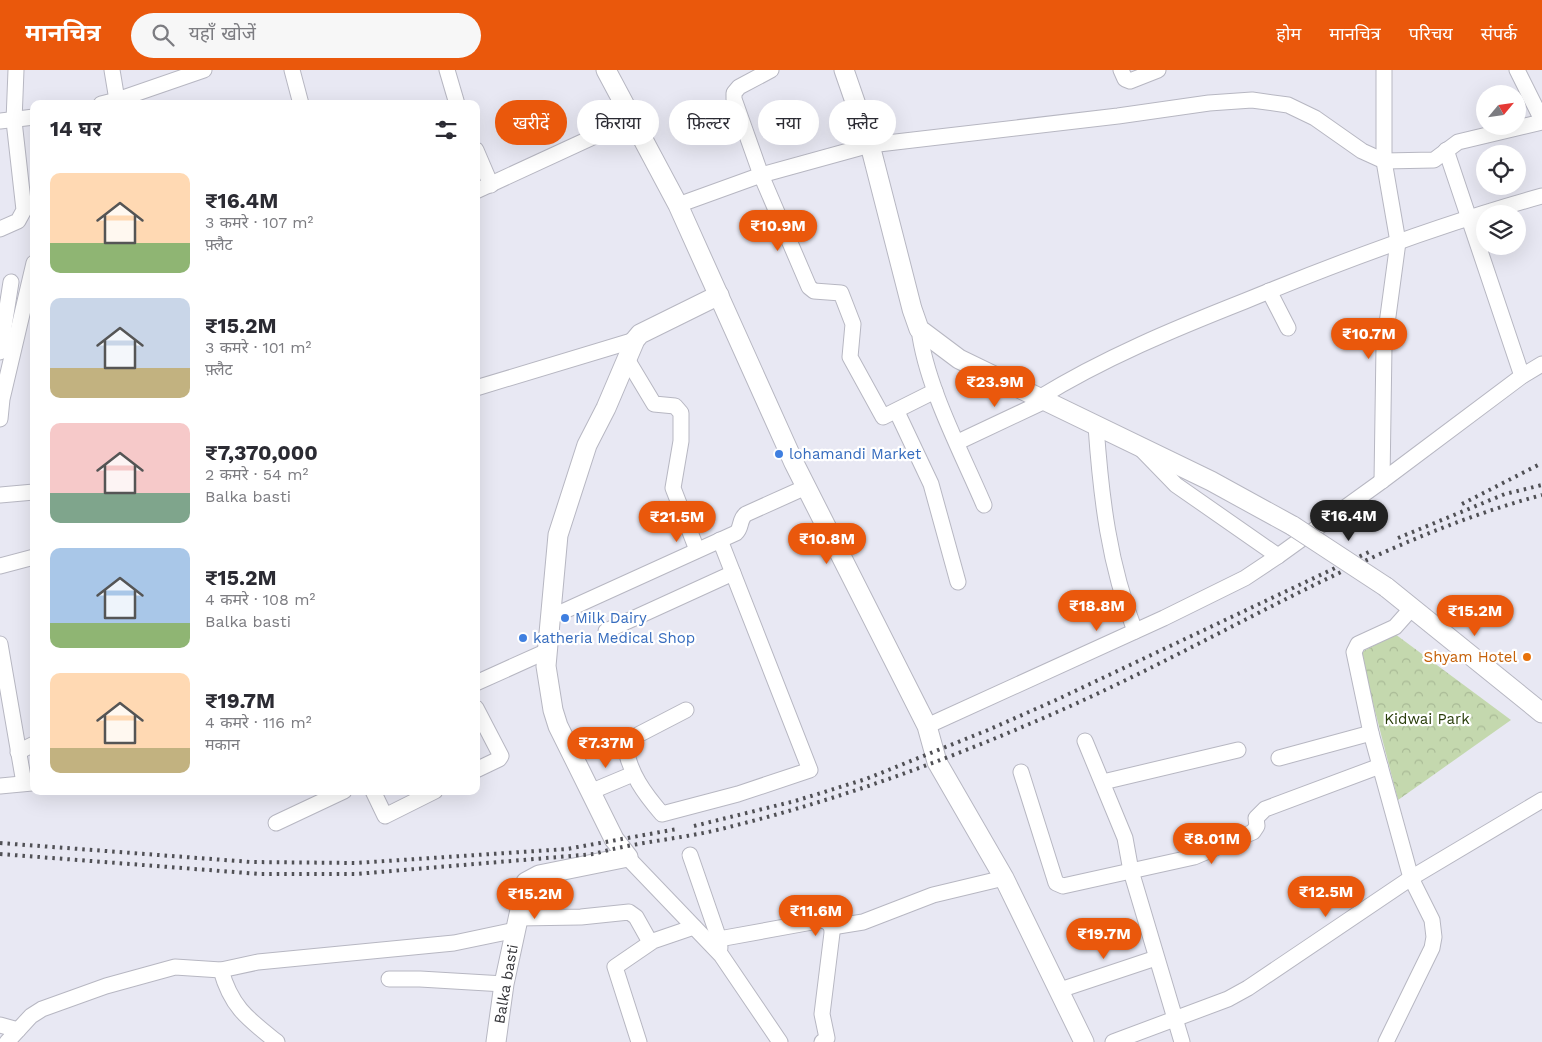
<!DOCTYPE html>
<html lang="hi">
<head>
<meta charset="utf-8">
<style>
  body { margin:0; font-family:"Work Sans","Noto Sans Devanagari",sans-serif; background:#f7f7f7; color:#2b2b33; height:100vh; display:flex; flex-direction:column; font-size:19px; white-space:nowrap }
  * { box-sizing:border-box; margin:0 }
  p { font-size:16px; color:#7c7c81 }
  .icon { flex:none; width:28px; height:28px; fill:none; stroke:currentColor; stroke-width:2; stroke-linecap:round; stroke-linejoin:round }
  .map { position:relative; flex:1; overflow:hidden }
  .sheet { position:absolute; left:30px; top:30px; width:450px; height:695px; display:flex; flex-direction:column; background:#fff; border-radius:10px; box-shadow:0 5px 20px #0002 }
  .sheet>* { flex:none }
  .top-card { position:absolute; left:495px; top:30px; width:475px; height:45px; display:flex; gap:10px }
  .needle { width:32px; rotate:61deg }
  .tools { position:absolute; left:1476px; top:15px; display:grid; gap:10px }
  .tools a { display:grid; place-items:center; width:50px; height:50px; border-radius:50%; background:#fff; box-shadow:0 5px 20px #0002; font-size:25px }
  .price { position:absolute; translate:-50% -42px; padding:0 11px; border-radius:18px; background:#ea580c; color:#fff; font-size:16px; line-height:32px; filter:drop-shadow(0 1px 2px #0008) }
  .price::after { content:''; position:absolute; left:50%; top:30px; width:15px; height:11px; margin-left:-8px; background:inherit; clip-path:polygon(0 0,100% 0,50% 100%) }
  .price.current { background:#222; color:#fff }
  ul { padding:0; list-style:none }
  li { display:flex; align-items:center; gap:15px; height:125px; padding:0 20px }
  li span { display:grid; place-items:center; flex:none; width:140px; height:100px; border-radius:10px; color:#555 }
  li>.icon { margin-inline-start:auto }
  span .icon { width:60px; height:60px; fill:#fffc; stroke-width:1 }
  li b { font-size:21px }
  h2 { display:flex; justify-content:space-between; align-items:center; height:60px; padding:0 20px; font-size:21px }
  .tag { padding:0 18px; border-radius:22px; background:#fff; box-shadow:0 5px 20px #0002; font-size:18px; line-height:45px }
  .tag.current { background:#ea580c; color:#fff }
  header { display:flex; align-items:center; gap:30px; box-sizing:border-box; height:70px; padding:0 25px; background:#ea580c; color:#fff }
  header strong { font-size:24px }
  nav { display:flex; gap:28px; margin-inline-start:auto; font-size:18px }
  .search { width:350px; height:45px; background:#f7f7f7; display:flex; align-items:center; gap:12px; box-sizing:border-box; padding:0 18px; border-radius:28px; color:#7c7c81; font-size:19px }
  .map>svg:first-child { display:block }
  .park { fill:url(#park-crowns) }
  .lines { fill:none; stroke-linecap:round; stroke-linejoin:round }
  .minor-casing { stroke:#b7b7c2; stroke-width:17 }
  .tertiary-casing { stroke:#b7b7c2; stroke-width:21 }
  .minor { stroke:#fff; stroke-width:15 }
  .tertiary { stroke:#fff; stroke-width:19 }
  .rail { stroke:#505055; stroke-width:4; stroke-dasharray:2.5 5; stroke-linecap:butt }
  .tertiary-bridge-casing { stroke:#b7b7c2; stroke-width:21; stroke-linecap:butt }
  .tertiary-bridge { stroke:#fff; stroke-width:19 }
  .shop-dot { fill:#3f7fe0; stroke:#fff; stroke-width:2 }
  .food-dot { fill:#e8710a; stroke:#fff; stroke-width:2 }
  .labels { text-anchor:middle; dominant-baseline:central; stroke-width:4.5; stroke-linejoin:round; paint-order:stroke }
  .shop-label { font-size:15px; fill:#366cbe; stroke:#fff; text-anchor:start }
  .food-label { font-size:15px; fill:#c56008; stroke:#fff; text-anchor:end }
  .park-label { font-size:15px; fill:#2a3e0b; stroke:#fff }
  .street-label { font-size:15px; fill:#36363a; stroke:#fff }
</style>
</head>
<body>
<header>
<strong>मानचित्र</strong>
<div class="search"><svg class="icon" aria-label="search" viewBox="0 0 24 24"><circle cx="10" cy="10" r="6"/><path d="M15 15l6 6"/></svg>यहाँ खोजें</div>
<nav><a>होम</a><a>मानचित्र</a><a>परिचय</a><a>संपर्क</a></nav>
</header>
<div class="map">
<svg width="1542" height="972" viewBox="0 0 1542 972">
  <defs>
    <pattern id="park-crowns" width="20" height="18" patternUnits="userSpaceOnUse" patternTransform="scale(1.25)"><rect width="20" height="18" fill="#c4d8ae"/><path d="M2 6a3 3 0 1 1 6 0M12 15a3 3 0 1 1 6 0" fill="none" stroke="#a9ba96"/></pattern>
  </defs>
  <rect width="100%" height="100%" fill="#e8e8f3"/>
  <path class="park" d="M 1395,564 L 1511,650 L 1398,730 L 1360,583 Z"/>
  <g class="lines">
    <g class="minor-casing">
      <g id="minor">
        <path d="M 112,0 L 117,30"/>
        <path d="M 292,0 L 301,34"/>
        <path d="M 447,0 L 457,34"/>
        <path d="M 771,0 L 739,17 L 734,23 L 734,29 L 761,105 L 809,217 L 814,221 L 841,223 L 853,254 L 850,287 L 883,347 L 935,321"/>
        <path d="M 1121,0 L 1125,9 L 1130,11 L 1158,0"/>
        <path d="M 1517,0 L 1542,50"/>
        <path d="M 101,34 L 117,30 L 204,0"/>
        <path d="M 0,51 L 34,47"/>
        <path d="M 476,80 L 491,115"/>
        <path d="M 1446,80 L 1522,306"/>
        <path d="M 476,121 L 632,49"/>
        <path d="M 678,135 L 761,105 L 870,75 L 1118,46 L 1209,33 L 1252,30 L 1288,35 L 1315,48 L 1362,81 L 1384,91 L 1434,90 L 1458,72 L 1542,52"/>
        <path d="M 0,159 L 18,151 L 24,140 L 14,51 L 16,0"/>
        <path d="M 1269,221 L 1288,258"/>
        <path d="M 919,259 C 926,316 961,381 984,435"/>
        <path d="M 0,282 L 11,212"/>
        <path d="M 627,289 L 654,334 L 675,336 L 681,343 L 681,371 L 673,418 L 697,480"/>
        <path d="M 476,318 L 635,270"/>
        <path d="M 1039,328 C 1104,288 1174,259 1245,231 C 1342,191 1441,154 1542,126"/>
        <path d="M 897,342 L 931,414 L 958,512"/>
        <path d="M 0,349 L 2,329 L 34,193"/>
        <path d="M 1096,356 C 1101,427 1109,495 1135,561"/>
        <path d="M 958,372 L 1045,331"/>
        <path d="M 1142,380 L 1176,415 L 1278,486 L 1382,411 L 1522,306 L 1542,294"/>
        <path d="M 1382,411 L 1384,276 L 1398,172 L 1384,91 L 1384,0"/>
        <path d="M 0,425 L 34,422"/>
        <path d="M 0,496 L 34,487"/>
        <path d="M 551,547 L 736,463 C 742,458 739,449 746,444 L 806,417"/>
        <path d="M 606,561 L 733,503"/>
        <path d="M 0,574 L 24,713"/>
        <path d="M 476,613 L 547,581"/>
        <path d="M 476,638 L 501,686 L 499,689 L 476,700"/>
        <path d="M 686,640 L 632,668 L 625,676 C 630,704 644,723 662,744 L 738,724 L 810,700 L 720,470"/>
        <path d="M 927,656 L 1164,548 L 1245,508 L 1278,486"/>
        <path d="M 1085,671 L 1125,768 L 1131,801 L 1182,972"/>
        <path d="M 18,682 L 34,674"/>
        <path d="M 1279,688 L 1371,663"/>
        <path d="M 1021,702 L 1056,813 L 1063,816 L 1194,787 L 1253,762 L 1257,756 L 1256,748 L 1265,739 L 1380,696"/>
        <path d="M 1103,712 L 1238,680"/>
        <path d="M 0,716 L 32,713"/>
        <path d="M 373,721 L 385,746 L 435,721"/>
        <path d="M 590,722 L 633,704"/>
        <path d="M 276,753 L 344,721"/>
        <path d="M 690,785 L 719,869 L 720,878"/>
        <path d="M 628,788 L 721,885 L 780,972"/>
        <path d="M 518,848 L 581,847 L 629,842 L 636,847 L 650,872"/>
        <path d="M 832,857 L 863,852 L 933,825 L 1004,808"/>
        <path d="M 719,869 L 823,850 C 830,853 832,856 832,863 L 822,944 L 827,968 L 822,972"/>
        <path d="M 221,900 C 231,937 248,949 277,972"/>
        <path d="M 389,909 L 420,909 L 504,914"/>
        <path d="M 1060,920 L 1156,888"/>
        <path d="M 0,955 L 18,960"/>
        <path d="M 7,972 L 31,946 L 42,939 L 106,916 L 175,897 L 221,900 L 258,892 L 454,873 L 516,860"/>
        <path d="M 639,972 L 615,897 L 653,871 L 694,857"/>
        <path d="M 1113,972 L 1228,929 L 1248,918 L 1411,808 L 1542,730"/>
        <path d="M 1386,972 L 1432,878 L 1434,867 L 1432,850 L 1411,808 L 1371,663 L 1354,582 L 1358,574 L 1395,557 L 1411,539"/>
      </g>
    </g>
    <g class="tertiary-casing">
      <g id="tertiary">
        <path d="M 606,0 L 678,135 L 794,393 L 927,656 L 937,692 L 1004,808 L 1084,972"/>
        <path d="M 844,0 L 870,75 L 912,239 L 919,259 L 959,289 L 1211,411 L 1293,456"/>
        <path d="M 1386,517 L 1542,643"/>
        <path d="M 496,972 L 504,914 L 526,812 L 539,805 L 628,787 L 614,769 L 558,656 L 553,640 L 546,596 L 558,465 L 587,375 L 606,338 L 635,270 L 640,264 L 719,225"/>
      </g>
    </g>
    <use href="#minor" class="minor"/>
    <use href="#tertiary" class="tertiary"/>
    <g class="rail">
      <path d="M 1462,434 L 1542,393"/>
      <path d="M 1398,468 L 1505,424 L 1542,415"/>
      <path d="M 694,756 L 795,731 L 866,709 L 988,660 L 1056,630 L 1369,482"/>
      <path d="M 0,773 L 251,792 L 356,793 L 567,779 L 677,759"/>
      <path d="M 0,784 L 260,804 L 356,804 L 594,784 C 638,771 685,769 729,757 C 842,729 950,689 1057,642 C 1219,571 1370,471 1542,425"/>
    </g>
    <g class="tertiary-bridge-casing">
      <path id="tertiary-bridge" d="M 1293,456 L 1386,517"/>
    </g>
    <use href="#tertiary-bridge" class="tertiary-bridge"/>
  </g>
  <g class="shop-dot">
    <circle cx="779" cy="384" r="5"/>
    <circle cx="565" cy="548" r="5"/>
    <circle cx="523" cy="568" r="5"/>
  </g>
  <circle class="food-dot" cx="1527" cy="587" r="5"/>
  <g class="labels">
    <g class="shop-label">
      <text x="789" y="384">lohamandi Market</text>
      <text x="575" y="548">Milk Dairy</text>
      <text x="533" y="568">katheria Medical Shop</text>
    </g>
    <g class="food-label">
      <text x="1517" y="587">Shyam Hotel</text>
    </g>
    <g class="park-label">
      <text x="1427" y="649">Kidwai Park</text>
    </g>
    <g class="street-label">
      <text transform="translate(506 914) rotate(-80)">Balka basti</text>
    </g>
  </g>
</svg>
<div class="tools">
<a><svg class="needle" viewBox="-14 -14 28 28"><path d="M0-13l5 13h-10z" fill="#e53935"/><path d="M0 13l5-13h-10z" fill="#7c7c81"/></svg></a>
<a><svg class="icon" aria-label="locate" viewBox="0 0 24 24"><circle cx="12" cy="12" r="6"/><path d="M12 2v4M12 18v4M2 12h4M18 12h4"/></svg></a>
<a><svg class="icon" aria-label="layers" viewBox="0 0 24 24"><path d="M12 4l9 5-9 5-9-5zM3 14l9 5 9-5"/></svg></a>
</div>
<b class="price" style="left:778px;top:182px">₹10.9M</b>
<b class="price" style="left:1369px;top:290px">₹10.7M</b>
<b class="price" style="left:995px;top:338px">₹23.9M</b>
<b class="price current" style="left:1349px;top:472px">₹16.4M</b>
<b class="price" style="left:677px;top:473px">₹21.5M</b>
<b class="price" style="left:827px;top:495px">₹10.8M</b>
<b class="price" style="left:1097px;top:562px">₹18.8M</b>
<b class="price" style="left:1475px;top:567px">₹15.2M</b>
<b class="price" style="left:606px;top:699px">₹7.37M</b>
<b class="price" style="left:1212px;top:795px">₹8.01M</b>
<b class="price" style="left:1326px;top:848px">₹12.5M</b>
<b class="price" style="left:535px;top:850px">₹15.2M</b>
<b class="price" style="left:816px;top:867px">₹11.6M</b>
<b class="price" style="left:1104px;top:890px">₹19.7M</b>
<div class="top-card">
<a class="tag current">खरीदें</a>
<a class="tag">किराया</a>
<a class="tag">फ़िल्टर</a>
<a class="tag">नया</a>
<a class="tag">फ़्लैट</a>
</div>
<section class="sheet">
<h2>14 घर<svg class="icon" aria-label="filters" viewBox="0 0 24 24"><path d="M4 7h16M4 17h16"/><circle cx="9" cy="7" r="2"/><circle cx="15" cy="17" r="2"/></svg></h2>
<ul>
<li><span style="background:linear-gradient(#ffd9b3 70%,#8fb573 0)"><svg class="icon" aria-label="home" viewBox="0 0 24 24"><path d="M3 11l9-7 9 7M6 9v11h12V9"/></svg></span><div><b>₹16.4M</b><p>3 कमरे · 107 m²</p><p>फ़्लैट</p></div></li>
<li><span style="background:linear-gradient(#c9d6e8 70%,#c2b280 0)"><svg class="icon" aria-label="home" viewBox="0 0 24 24"><path d="M3 11l9-7 9 7M6 9v11h12V9"/></svg></span><div><b>₹15.2M</b><p>3 कमरे · 101 m²</p><p>फ़्लैट</p></div></li>
<li><span style="background:linear-gradient(#f6c9c9 70%,#7fa58c 0)"><svg class="icon" aria-label="home" viewBox="0 0 24 24"><path d="M3 11l9-7 9 7M6 9v11h12V9"/></svg></span><div><b>₹7,370,000</b><p>2 कमरे · 54 m²</p><p>Balka basti</p></div></li>
<li><span style="background:linear-gradient(#a9c7e8 75%,#8fb573 0)"><svg class="icon" aria-label="home" viewBox="0 0 24 24"><path d="M3 11l9-7 9 7M6 9v11h12V9"/></svg></span><div><b>₹15.2M</b><p>4 कमरे · 108 m²</p><p>Balka basti</p></div></li>
<li><span style="background:linear-gradient(#ffd9b3 75%,#c2b280 0)"><svg class="icon" aria-label="home" viewBox="0 0 24 24"><path d="M3 11l9-7 9 7M6 9v11h12V9"/></svg></span><div><b>₹19.7M</b><p>4 कमरे · 116 m²</p><p>मकान</p></div></li>
</ul>
</section>
</div>
</body>
</html>
